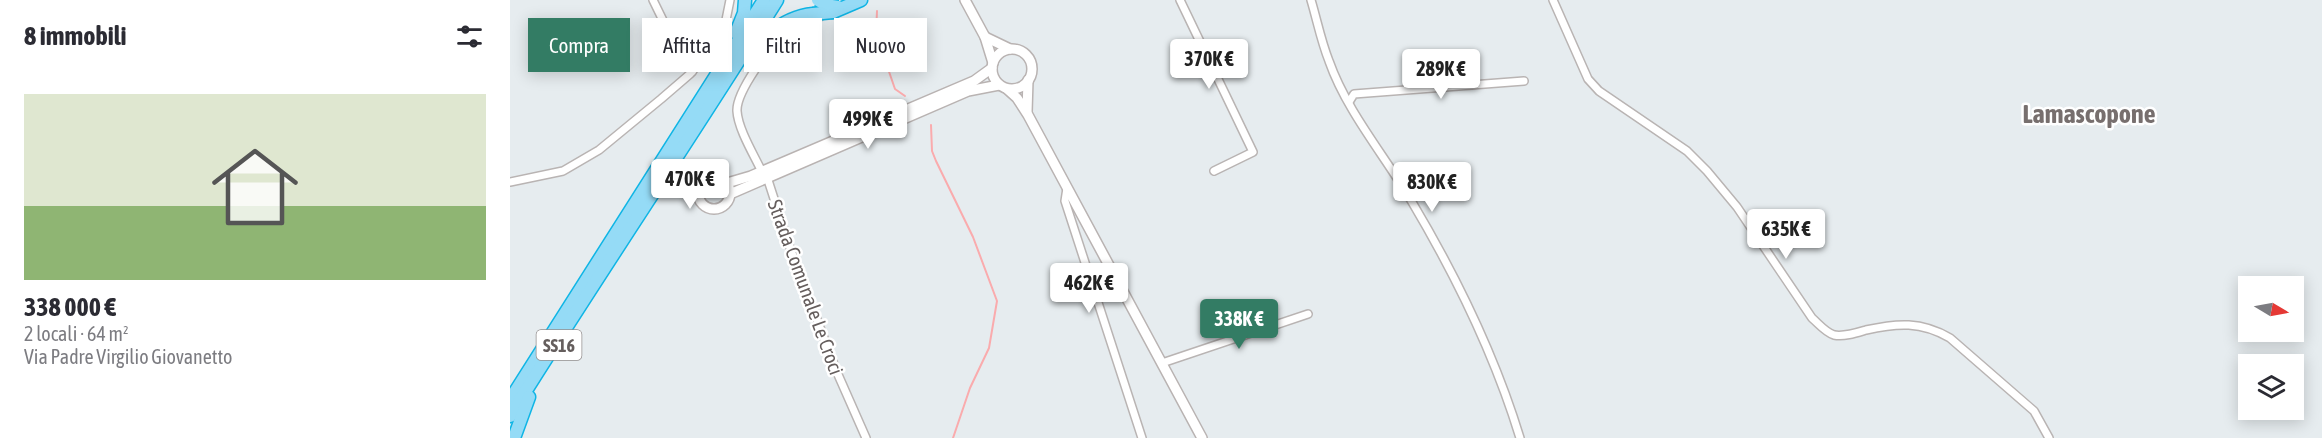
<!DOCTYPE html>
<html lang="it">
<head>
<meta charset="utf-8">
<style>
  body { margin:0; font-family:"Asap Condensed",sans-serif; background:#f2f2f3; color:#2b2b33; height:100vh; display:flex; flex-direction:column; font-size:22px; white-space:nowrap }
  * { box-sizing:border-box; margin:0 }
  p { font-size:20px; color:#7c7c81 }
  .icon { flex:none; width:33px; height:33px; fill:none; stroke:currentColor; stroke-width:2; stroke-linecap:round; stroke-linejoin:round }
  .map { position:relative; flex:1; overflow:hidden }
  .details { display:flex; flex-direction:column; background:#fff; width:510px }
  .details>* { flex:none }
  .top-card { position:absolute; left:18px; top:18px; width:570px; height:54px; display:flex; gap:12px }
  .needle { width:39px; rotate:100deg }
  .fabs { position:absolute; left:1728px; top:276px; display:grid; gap:12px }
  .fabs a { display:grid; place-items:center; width:66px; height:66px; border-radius:0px; background:#fff; box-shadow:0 3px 15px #0003; font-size:30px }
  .price { position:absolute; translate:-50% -51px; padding:0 14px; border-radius:6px; background:#fff; color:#222; font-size:20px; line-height:39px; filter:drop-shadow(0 2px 3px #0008) }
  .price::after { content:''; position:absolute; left:50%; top:36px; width:18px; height:14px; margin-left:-9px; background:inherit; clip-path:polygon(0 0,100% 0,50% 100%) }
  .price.active { background:#337c64; color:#fff }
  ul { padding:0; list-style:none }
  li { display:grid; align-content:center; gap:12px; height:318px; padding:0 24px }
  li span { display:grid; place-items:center; height:186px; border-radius:0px; color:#555 }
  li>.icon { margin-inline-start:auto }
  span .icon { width:108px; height:108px; fill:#fffc; stroke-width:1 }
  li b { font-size:26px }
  h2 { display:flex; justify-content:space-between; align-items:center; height:72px; padding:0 24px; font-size:26px }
  .tag { padding:0 21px; border-radius:0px; background:#fff; box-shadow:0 3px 15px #0003; font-size:21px; line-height:54px }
  .tag.active { background:#337c64; color:#fff }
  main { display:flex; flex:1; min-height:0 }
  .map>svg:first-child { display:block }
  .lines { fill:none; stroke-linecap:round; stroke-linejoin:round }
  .stream { stroke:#faabad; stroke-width:2 }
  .street-casing { stroke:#b9b4b3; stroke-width:10 }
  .secondary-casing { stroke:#b9b3b2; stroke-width:12 }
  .highway-casing { stroke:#0fb5e5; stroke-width:15 }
  .street { stroke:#fff; stroke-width:7 }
  .secondary { stroke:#fff; stroke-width:9 }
  .highway { stroke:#95dbf6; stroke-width:12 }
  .highway-bridge-casing { stroke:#0fb5e5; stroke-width:15; stroke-linecap:butt }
  .highway-bridge { stroke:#95dbf6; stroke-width:12 }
  .labels { text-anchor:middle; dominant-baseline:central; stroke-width:5; stroke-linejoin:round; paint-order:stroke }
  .shield { fill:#fff; stroke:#938e8e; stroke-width:1.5 }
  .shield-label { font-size:18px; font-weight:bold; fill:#655e5d }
  .street-label { font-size:20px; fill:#655e5d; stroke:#fff }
  .district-label { font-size:26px; font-weight:bold; fill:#776f6e; stroke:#fff }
</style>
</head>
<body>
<main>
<section class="details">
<h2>8 immobili<svg class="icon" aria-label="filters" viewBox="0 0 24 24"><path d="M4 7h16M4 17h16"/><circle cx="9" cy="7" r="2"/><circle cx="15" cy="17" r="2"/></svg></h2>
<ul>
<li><span style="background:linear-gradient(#dfe7d0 60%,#8fb573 0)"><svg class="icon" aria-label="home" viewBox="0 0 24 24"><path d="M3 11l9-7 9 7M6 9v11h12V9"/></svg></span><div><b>338 000 €</b><p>2 locali · 64 m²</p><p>Via Padre Virgilio Giovanetto</p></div></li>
</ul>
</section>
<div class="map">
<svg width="1812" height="438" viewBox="0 0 1812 438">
  <rect width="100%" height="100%" fill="#e6ecef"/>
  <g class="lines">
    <g class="stream">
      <path d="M 367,11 L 366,34 L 385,89 L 395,96"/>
      <path d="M 421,125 L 422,151 L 426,161 L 463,237 L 487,301 L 479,348 L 460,388 L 443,438"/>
    </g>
    <g class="street-casing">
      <g id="street">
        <path d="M 143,0 L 164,43 L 182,72"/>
        <path d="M 670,0 L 743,152 L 704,171"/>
        <path d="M 801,0 C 807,20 811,41 819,61 C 837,112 875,156 902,202 C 946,276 985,356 1010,438"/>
        <path d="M 1043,0 L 1078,79 L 1089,91 L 1177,151 L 1197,171 L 1227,207 L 1302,318 C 1309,324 1315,332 1324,335 C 1334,337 1346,333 1356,330 C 1387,323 1411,321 1440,338 L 1524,411 L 1539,438"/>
        <path d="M 310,17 C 300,23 286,25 276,33 C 261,44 226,92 227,111 C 228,129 244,155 252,172 L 257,177 L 279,245 L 326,370 L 356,438"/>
        <path d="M 839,102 L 844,94 L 1014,81"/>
        <path d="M 0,182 L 53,171 L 89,150 L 151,99 L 180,74 L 199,51 L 216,20 L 220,0"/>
        <path d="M 557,188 L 555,201 L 632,438"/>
        <path d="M 652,363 L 798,314"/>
      </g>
    </g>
    <g class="secondary-casing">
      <g id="secondary">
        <path d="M 455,0 L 475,37 L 483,63"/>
        <path d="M 475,37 L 500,49"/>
        <circle cx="502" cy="69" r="20"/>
        <path d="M 497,89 L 507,98 L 518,115 L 692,438"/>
        <path d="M 517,112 L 518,80"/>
        <circle cx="204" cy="193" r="16"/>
        <path d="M 217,183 L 241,176 L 464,81 L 482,68"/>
        <path d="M 220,194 L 458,91 L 489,85"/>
      </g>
    </g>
    <g class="highway-casing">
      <g id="highway">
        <path d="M 323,12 L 351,0"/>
        <path d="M 226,33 L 234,13 L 235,0"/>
        <path d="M 241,50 C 257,33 279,16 303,14"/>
        <path d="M 0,400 L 254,0"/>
        <path d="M 0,416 C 87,276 180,140 267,0"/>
        <path d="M 4,438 L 19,397"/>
      </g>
    </g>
    <use href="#street" class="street"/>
    <use href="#secondary" class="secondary"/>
    <use href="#highway" class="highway"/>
    <g class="highway-bridge-casing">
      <g id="highway-bridge">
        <path d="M 308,0 L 316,5 L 328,7"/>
        <path d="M 303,14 L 323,12"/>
      </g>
    </g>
    <use href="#highway-bridge" class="highway-bridge"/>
  </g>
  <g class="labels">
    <rect class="shield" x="26.5" y="330" width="45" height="30" rx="4.5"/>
    <g class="shield-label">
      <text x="49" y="345">SS16</text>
    </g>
    <g class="street-label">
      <text transform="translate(296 287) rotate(70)">Strada Comunale Le Croci</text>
    </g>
    <g class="district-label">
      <text x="1579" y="114">Lamascopone</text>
    </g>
  </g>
</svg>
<div class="fabs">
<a><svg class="needle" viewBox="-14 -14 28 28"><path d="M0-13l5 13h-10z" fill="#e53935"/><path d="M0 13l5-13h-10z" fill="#7c7c81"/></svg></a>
<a><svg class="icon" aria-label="layers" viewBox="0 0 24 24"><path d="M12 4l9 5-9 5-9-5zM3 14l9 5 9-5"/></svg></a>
</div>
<b class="price" style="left:699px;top:90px">370K €</b>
<b class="price" style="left:931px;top:100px">289K €</b>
<b class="price" style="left:358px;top:150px">499K €</b>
<b class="price" style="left:180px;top:210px">470K €</b>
<b class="price" style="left:922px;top:213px">830K €</b>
<b class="price" style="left:1276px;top:260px">635K €</b>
<b class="price" style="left:579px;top:314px">462K €</b>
<b class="price active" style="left:729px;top:350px">338K €</b>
<div class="top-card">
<a class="tag active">Compra</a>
<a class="tag">Affitta</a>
<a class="tag">Filtri</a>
<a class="tag">Nuovo</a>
</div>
</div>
</main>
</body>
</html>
